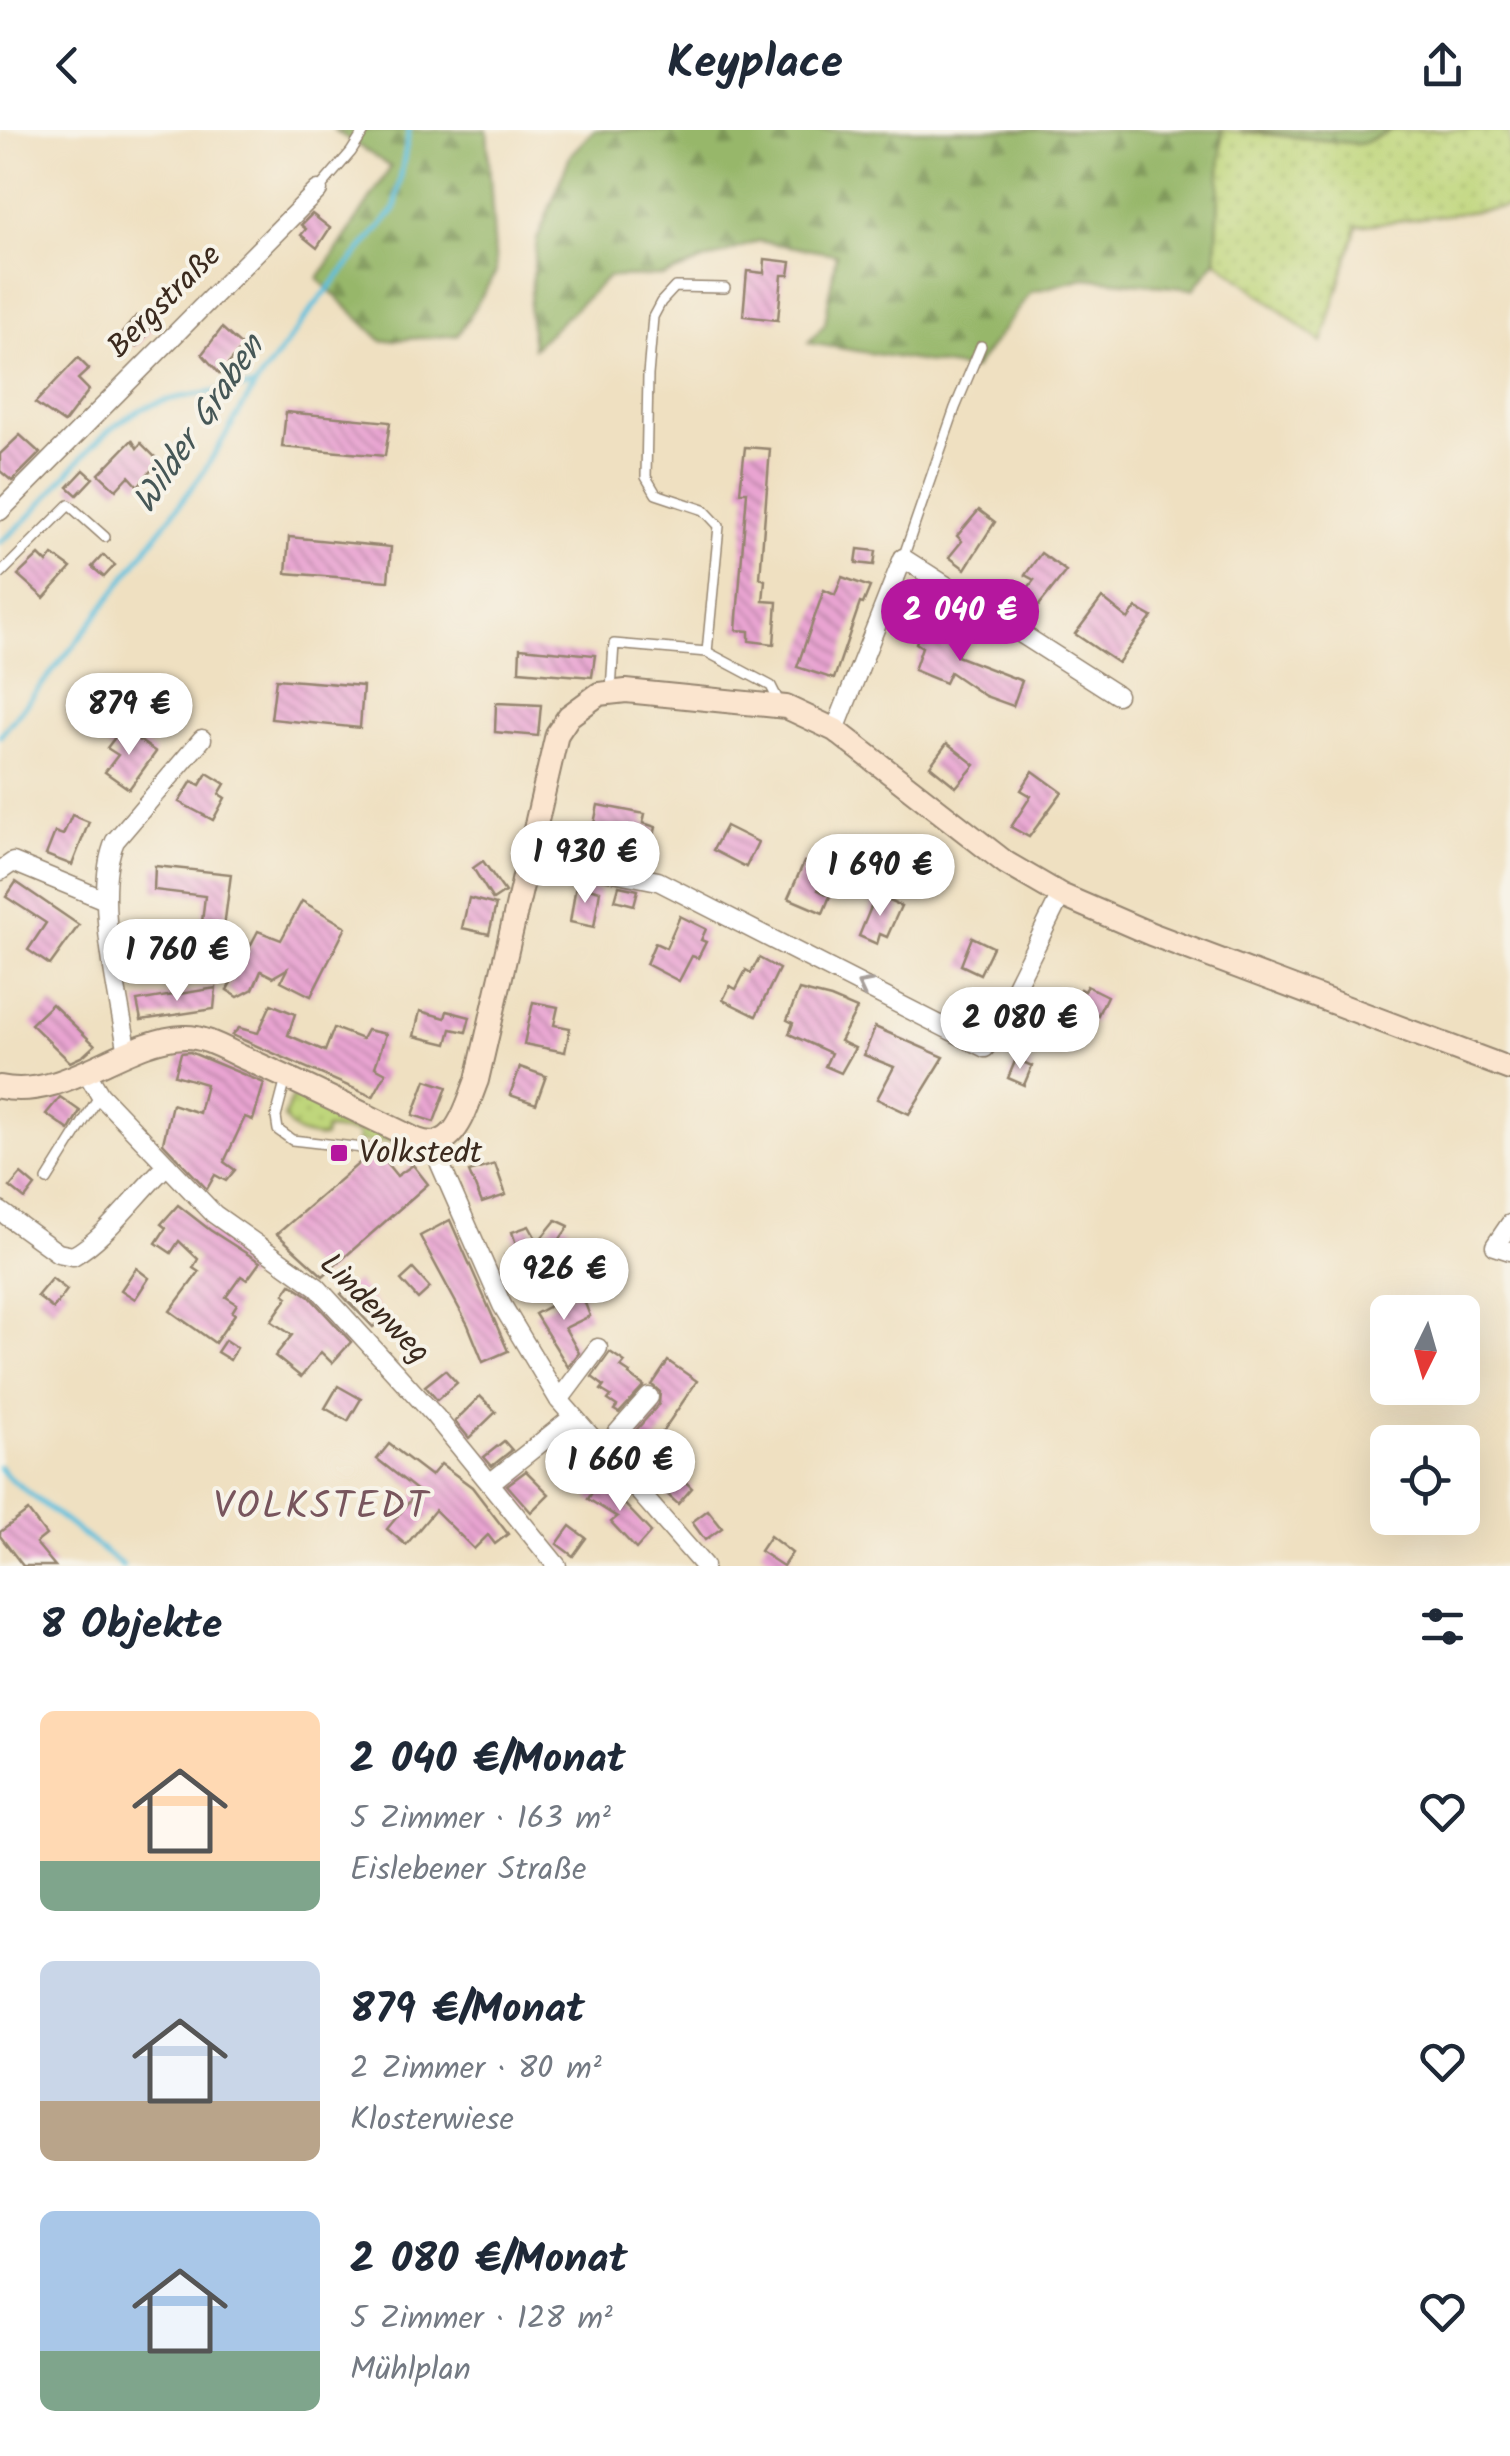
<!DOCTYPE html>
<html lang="de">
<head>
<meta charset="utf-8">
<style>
  body { margin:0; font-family:Kalam,sans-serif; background:#f6f6f7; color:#1f2937; height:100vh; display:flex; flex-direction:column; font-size:38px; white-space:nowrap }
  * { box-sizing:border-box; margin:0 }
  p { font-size:32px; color:#747a83 }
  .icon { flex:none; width:55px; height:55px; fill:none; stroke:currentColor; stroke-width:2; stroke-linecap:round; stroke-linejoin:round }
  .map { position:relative; height:1436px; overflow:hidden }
  .details { display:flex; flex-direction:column; background:#fff; flex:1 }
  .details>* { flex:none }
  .needle { width:65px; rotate:185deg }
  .controls { position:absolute; left:1370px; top:1165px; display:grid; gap:20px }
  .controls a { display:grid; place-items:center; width:110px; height:110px; border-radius:15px; background:#fff; box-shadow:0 10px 40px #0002; font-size:50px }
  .price { position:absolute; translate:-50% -85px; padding:0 22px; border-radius:35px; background:#fff; color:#222; font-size:32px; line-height:65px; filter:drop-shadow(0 2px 5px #0008) }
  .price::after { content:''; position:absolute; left:50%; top:60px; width:30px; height:22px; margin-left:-15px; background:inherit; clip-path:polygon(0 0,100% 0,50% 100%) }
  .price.on { background:#b5179e; color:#fff }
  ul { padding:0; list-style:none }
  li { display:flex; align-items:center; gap:30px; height:250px; padding:0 40px }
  li span { display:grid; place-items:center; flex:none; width:280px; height:200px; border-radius:15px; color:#555 }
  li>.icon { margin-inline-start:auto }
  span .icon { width:120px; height:120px; fill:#fffc; stroke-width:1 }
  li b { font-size:42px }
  h2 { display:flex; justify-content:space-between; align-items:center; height:120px; padding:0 40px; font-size:42px }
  header { display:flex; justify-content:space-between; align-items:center; height:130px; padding:0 40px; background:#fff; font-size:45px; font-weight:600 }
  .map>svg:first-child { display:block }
  .grass { fill:url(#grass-dots); stroke:#7d804c; stroke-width:2.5 }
  .forest { fill:url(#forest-firs); stroke:#697044; stroke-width:2.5 }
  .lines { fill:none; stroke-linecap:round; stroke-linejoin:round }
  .stream { stroke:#5fc0dd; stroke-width:5 }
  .building { fill:url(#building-back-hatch) }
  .lane-casing { stroke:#958570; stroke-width:12 }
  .street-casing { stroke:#958570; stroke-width:21 }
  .secondary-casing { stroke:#958570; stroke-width:26 }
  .lane { stroke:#fff; stroke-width:9 }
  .street { stroke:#fff; stroke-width:18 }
  .secondary { stroke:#fbe5cf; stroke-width:22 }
  .oneway { stroke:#a79f9a }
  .poi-dot { fill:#b5179e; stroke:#f7f3e8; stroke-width:4 }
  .labels { text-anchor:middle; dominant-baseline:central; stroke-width:8; stroke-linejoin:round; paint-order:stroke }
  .street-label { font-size:32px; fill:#3b2a1e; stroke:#f7f3e8 }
  .poi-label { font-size:32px; fill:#3b2a1e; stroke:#f7f3e8; text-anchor:start }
  .water-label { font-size:35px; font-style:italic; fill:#465757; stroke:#f7f3e8 }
  .quarter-label { font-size:38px; letter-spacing:2.5px; fill:#78555d; stroke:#f7f3e8 }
</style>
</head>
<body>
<header><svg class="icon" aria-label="back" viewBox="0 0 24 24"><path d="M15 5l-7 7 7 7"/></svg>Keyplace<svg class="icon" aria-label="share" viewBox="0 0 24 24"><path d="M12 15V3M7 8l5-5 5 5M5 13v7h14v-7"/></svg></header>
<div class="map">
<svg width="1510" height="1436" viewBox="0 0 1510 1436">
  <defs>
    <pattern id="grass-dots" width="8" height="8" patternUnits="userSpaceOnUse" patternTransform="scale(2.5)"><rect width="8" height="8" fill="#bfd67b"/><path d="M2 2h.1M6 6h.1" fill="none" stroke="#a5b86a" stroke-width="1.8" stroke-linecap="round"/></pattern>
    <pattern id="forest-firs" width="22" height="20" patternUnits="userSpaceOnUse" patternTransform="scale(2.5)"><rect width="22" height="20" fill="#97b76b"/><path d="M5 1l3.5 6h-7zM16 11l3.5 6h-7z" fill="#7c9557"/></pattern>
    <pattern id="building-back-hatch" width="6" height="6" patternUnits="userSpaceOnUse" patternTransform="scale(2.5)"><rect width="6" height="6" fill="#e9a4d2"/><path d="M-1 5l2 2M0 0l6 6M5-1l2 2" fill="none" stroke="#be86aa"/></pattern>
  </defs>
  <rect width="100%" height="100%" fill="#f7f3e8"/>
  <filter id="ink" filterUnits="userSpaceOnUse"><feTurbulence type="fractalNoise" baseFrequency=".01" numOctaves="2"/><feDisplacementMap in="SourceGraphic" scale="20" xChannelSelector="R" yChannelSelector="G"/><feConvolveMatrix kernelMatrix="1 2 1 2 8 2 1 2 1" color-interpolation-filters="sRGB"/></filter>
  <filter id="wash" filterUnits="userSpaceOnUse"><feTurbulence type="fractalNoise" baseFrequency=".0048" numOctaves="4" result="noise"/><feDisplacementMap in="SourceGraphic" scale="40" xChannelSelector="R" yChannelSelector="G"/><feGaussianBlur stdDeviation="2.25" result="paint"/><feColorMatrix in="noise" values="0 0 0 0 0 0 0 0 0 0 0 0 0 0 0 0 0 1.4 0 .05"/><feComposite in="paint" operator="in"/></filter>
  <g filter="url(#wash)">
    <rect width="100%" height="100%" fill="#efe0c1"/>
    <g class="grass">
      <path d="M 1222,0 L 1360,14 L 1393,0 L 1510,0 L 1510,77 L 1357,96 L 1322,213 L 1216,130 Z"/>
      <path d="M 302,963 L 396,1011 L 358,1012 L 358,1003 L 326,999 L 324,1008 C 304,1006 294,1005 284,987 L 292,968 Z"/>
    </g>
    <g class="forest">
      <path d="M 334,0 L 487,0 L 496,142 L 458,205 L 382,211 L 318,149 L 391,37 Z"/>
      <path d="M 594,0 L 1222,0 L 1216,130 L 1194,159 L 1084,148 L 1031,162 L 973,240 L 808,213 L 825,194 L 836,124 L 758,111 L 663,146 L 608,147 L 533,218 L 529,180 L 537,110 L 571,24 Z"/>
      <path d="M 1239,0 L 1393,0 L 1360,14 Z"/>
    </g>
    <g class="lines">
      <g class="stream">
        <path d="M 0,412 C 50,376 80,315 134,283 C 164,265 219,262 255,256"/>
        <path d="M 0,606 L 79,509 L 203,343 L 255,256 L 315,175 L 395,79 L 409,0"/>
        <path d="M 0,1337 L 7,1346 L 123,1436"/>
      </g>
    </g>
    <g id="blocks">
      <g class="building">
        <path d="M 312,84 L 330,98 L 317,118 L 301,105 L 306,99 L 301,95 Z"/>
        <path d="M 765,129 L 791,132 L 789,145 L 782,145 L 778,190 L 743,186 L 747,141 L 764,143 Z"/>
        <path d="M 136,186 L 151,200 L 136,217 L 121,204 Z"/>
        <path d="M 222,198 L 243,217 L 220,244 L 202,224 Z"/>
        <path d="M 78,228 L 89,239 L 78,249 L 89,260 L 64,293 L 35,273 Z"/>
        <path d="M 286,282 L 390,292 L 385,326 L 282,317 Z"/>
        <path d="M 20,305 L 40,323 L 12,351 L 0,341 L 0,324 Z"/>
        <path d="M 132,310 L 137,318 L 141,313 L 159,331 L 138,356 L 129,346 L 116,360 L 99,344 Z"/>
        <path d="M 745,317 L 770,319 L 760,448 L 765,450 L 763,471 L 777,472 L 774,514 L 749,511 L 749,501 L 736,500 L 747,362 L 740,362 Z"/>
        <path d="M 84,340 L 93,348 L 77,365 L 68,357 Z"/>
        <path d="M 979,380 L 995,392 L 965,439 L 949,427 L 962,411 L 957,406 Z"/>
        <path d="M 289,407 L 391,417 L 388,451 L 286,443 Z"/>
        <path d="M 858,419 L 876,421 L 874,435 L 856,433 Z"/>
        <path d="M 1041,423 L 1066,441 L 1026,492 L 1010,482 L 1034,450 L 1025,445 Z"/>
        <path d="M 39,425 L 47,433 L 53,425 L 71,438 L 44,468 L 18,445 Z"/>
        <path d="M 103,425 L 115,435 L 104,447 L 92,437 Z"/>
        <path d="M 842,447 L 870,457 L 863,474 L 860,473 L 834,549 L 797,537 L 824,460 L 835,465 Z"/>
        <path d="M 1102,468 L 1128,489 L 1136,478 L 1152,487 L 1118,533 L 1075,504 Z"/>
        <path d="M 925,488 L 966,506 L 957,526 L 1022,551 L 1013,576 L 985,566 L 950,542 L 945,553 L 914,540 L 922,517 L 916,513 Z"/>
        <path d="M 520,518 L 595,525 L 592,547 L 519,541 Z"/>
        <path d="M 276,549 L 363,556 L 360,598 L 271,589 Z"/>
        <path d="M 496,573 L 541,575 L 538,606 L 495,602 Z"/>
        <path d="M 122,598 L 156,622 L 129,659 L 105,642 L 118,625 L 107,618 Z"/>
        <path d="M 947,613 L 975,635 L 956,657 L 930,636 Z"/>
        <path d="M 1033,641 L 1062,662 L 1029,707 L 1011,697 L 1031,666 L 1021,660 Z"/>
        <path d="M 207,643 L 225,654 L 219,664 L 225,668 L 213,690 L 179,672 L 192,651 L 200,655 Z"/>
        <path d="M 598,675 L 645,684 L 643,693 L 656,697 L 652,715 L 657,716 L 652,736 L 618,728 L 619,719 L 590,712 Z"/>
        <path d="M 72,685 L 89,692 L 72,735 L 46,725 L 55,702 L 63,705 Z"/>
        <path d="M 726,696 L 758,712 L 746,737 L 713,720 Z"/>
        <path d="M 483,731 L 505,762 L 493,770 L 473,738 Z"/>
        <path d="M 804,732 L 825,742 L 818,760 L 830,766 L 823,783 L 788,768 Z"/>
        <path d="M 155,736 L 231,744 L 221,820 L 199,818 L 205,766 L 154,760 Z"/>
        <path d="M 861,740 L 875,747 L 866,768 L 850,761 Z"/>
        <path d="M 16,752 L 79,795 L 50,835 L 28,820 L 46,793 L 6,767 Z"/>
        <path d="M 576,755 L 600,761 L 594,797 L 570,792 Z"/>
        <path d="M 619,756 L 638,760 L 634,775 L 615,770 Z"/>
        <path d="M 876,765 L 901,776 L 887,807 L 880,804 L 877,814 L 859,806 Z"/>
        <path d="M 469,768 L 496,775 L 489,804 L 462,798 Z"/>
        <path d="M 302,771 L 346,797 L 311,866 L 281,851 L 287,839 L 273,847 L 261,841 L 253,859 L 238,867 L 227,860 L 258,801 L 281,810 Z"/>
        <path d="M 680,786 L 706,799 L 701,810 L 706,812 L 698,828 L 692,826 L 679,851 L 646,834 L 655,813 L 666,818 Z"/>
        <path d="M 972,807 L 993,817 L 980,844 L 961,835 Z"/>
        <path d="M 161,812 L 164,833 L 126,840 L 124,819 Z"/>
        <path d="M 759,828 L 779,839 L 756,886 L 723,870 L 730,856 L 736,859 L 746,840 L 751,843 Z"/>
        <path d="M 1087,856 L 1107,866 L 1094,893 L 1077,886 L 1080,877 L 1073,873 L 1080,859 L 1084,861 Z"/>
        <path d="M 216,858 L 214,879 L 141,890 L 137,871 Z"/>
        <path d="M 799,860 L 831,868 L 857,879 L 840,911 L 855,918 L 841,943 L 825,936 L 831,923 L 789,904 L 793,893 L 787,890 Z"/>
        <path d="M 533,872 L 558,877 L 554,895 L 570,898 L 565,922 L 524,914 Z"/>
        <path d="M 52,874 L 95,915 L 83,926 L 70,932 L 31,894 Z"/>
        <path d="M 271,874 L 295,884 L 288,905 L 325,921 L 334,898 L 362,909 L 367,900 L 386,904 L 375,937 L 386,943 L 373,967 L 232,905 L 239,898 L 258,903 Z"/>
        <path d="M 420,881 L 445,888 L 447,881 L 470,887 L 466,902 L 451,899 L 447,914 L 414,906 Z"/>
        <path d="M 875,897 L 944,927 L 909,984 L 877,969 L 894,937 L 864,925 Z"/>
        <path d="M 190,922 L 264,953 L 253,990 L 245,987 L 224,1032 L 235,1040 L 226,1051 L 215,1045 L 207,1059 L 163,1013 L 172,974 L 199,983 L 206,954 L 175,945 L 181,923 Z"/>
        <path d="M 1016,929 L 1032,936 L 1024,955 L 1008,948 Z"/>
        <path d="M 520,937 L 546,946 L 536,974 L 510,965 Z"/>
        <path d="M 426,950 L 447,957 L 434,992 L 413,985 Z"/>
        <path d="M 60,967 L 80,981 L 69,1000 L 46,984 Z"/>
        <path d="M 365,1028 L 384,1030 L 397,1046 L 413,1035 L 428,1054 L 323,1146 L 277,1104 Z"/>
        <path d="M 495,1034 L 506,1065 L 482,1073 L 469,1042 Z"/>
        <path d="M 21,1044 L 35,1056 L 25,1069 L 10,1057 Z"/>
        <path d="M 178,1075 L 210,1100 L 260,1132 L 247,1150 L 241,1146 L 226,1167 L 237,1174 L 232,1182 L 235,1184 L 215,1213 L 170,1181 L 199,1142 L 193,1138 L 198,1129 L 179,1111 L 171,1123 L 156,1113 L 166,1098 L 161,1094 Z"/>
        <path d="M 450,1090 L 508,1221 L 483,1232 L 468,1195 L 420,1106 Z"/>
        <path d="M 556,1090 L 569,1096 L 553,1119 L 562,1138 L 541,1150 L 543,1155 L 523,1164 L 505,1125 L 518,1120 L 512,1102 L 529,1096 L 538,1112 Z"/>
        <path d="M 136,1138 L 149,1148 L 135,1169 L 121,1160 Z"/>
        <path d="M 413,1139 L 430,1158 L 418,1169 L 401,1150 Z"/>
        <path d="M 52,1148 L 67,1160 L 53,1179 L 37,1166 Z"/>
        <path d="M 356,1151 L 385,1187 L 373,1197 L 341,1164 Z"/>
        <path d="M 291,1154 L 309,1166 L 351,1212 L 332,1233 L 321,1222 L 301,1247 L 275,1226 L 292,1205 L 271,1191 L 288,1167 L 284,1164 Z"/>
        <path d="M 580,1160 L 590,1186 L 565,1198 L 579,1223 L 568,1237 L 535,1184 Z"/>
        <path d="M 225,1210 L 237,1218 L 230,1230 L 217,1222 Z"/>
        <path d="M 610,1222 L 625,1232 L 621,1237 L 630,1243 L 629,1245 L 644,1256 L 619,1283 L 614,1280 L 617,1276 L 608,1270 L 611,1266 L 601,1260 L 604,1256 L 592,1247 Z"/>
        <path d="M 668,1231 L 697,1251 L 652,1317 L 639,1330 L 624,1314 L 659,1274 L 660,1262 L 652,1255 Z"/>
        <path d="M 445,1240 L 457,1253 L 437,1270 L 425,1256 Z"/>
        <path d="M 338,1256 L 361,1269 L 348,1291 L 325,1278 Z"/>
        <path d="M 480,1266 L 496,1282 L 469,1308 L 455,1291 Z"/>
        <path d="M 504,1311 L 512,1320 L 492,1336 L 484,1327 Z"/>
        <path d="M 389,1314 L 431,1346 L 441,1334 L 472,1357 L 508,1404 L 495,1414 L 488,1405 L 474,1419 L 435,1380 L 406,1415 L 387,1399 L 418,1361 L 377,1329 Z"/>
        <path d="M 591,1330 L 601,1339 L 590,1352 L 579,1344 Z"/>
        <path d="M 526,1341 L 549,1364 L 531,1382 L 507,1355 Z"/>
        <path d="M 675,1342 L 692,1358 L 678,1374 L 660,1358 Z"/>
        <path d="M 600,1349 L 620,1362 L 617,1366 L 651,1402 L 636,1419 L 611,1392 L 617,1387 L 588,1369 Z"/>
        <path d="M 708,1380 L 722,1398 L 705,1410 L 692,1392 Z"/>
        <path d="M 28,1381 L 46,1405 L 36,1413 L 55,1436 L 23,1436 L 0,1406 L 0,1402 Z"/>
        <path d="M 570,1396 L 586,1408 L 573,1426 L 557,1414 Z"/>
        <path d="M 770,1406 L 792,1423 L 783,1436 L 760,1421 Z"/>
      </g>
    </g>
  </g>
  <g filter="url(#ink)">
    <use href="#blocks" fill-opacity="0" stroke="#958570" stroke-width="2.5"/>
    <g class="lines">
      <g class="lane-casing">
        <g id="lane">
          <path d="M 318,60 L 351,22 L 365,0"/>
          <path d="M 903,428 L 955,278 L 981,216"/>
          <path d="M 0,444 L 69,375 L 105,407"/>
          <path d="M 707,522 L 771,556 L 780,574"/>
          <path d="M 611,560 L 614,514 L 707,522 L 719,396 L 704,380 L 656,364 L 646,347 L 648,245 L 653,187 L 661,172 L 675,157 L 725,158"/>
          <path d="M 286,949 L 276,987 L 278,1000 L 292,1010 L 389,1021 L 414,1011"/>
          <path d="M 47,1050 L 100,965"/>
        </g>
      </g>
      <g class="street-casing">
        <g id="street">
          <path d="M 0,381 L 318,60"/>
          <path d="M 835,600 L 903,428 L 1117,565"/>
          <path d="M 529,725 L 658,751 L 985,918 L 1061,765"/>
          <path d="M 0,741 L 13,732 L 105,770"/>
          <path d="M 128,924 C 119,866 92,763 115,711 L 202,609"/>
          <path d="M 87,943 L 100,965 L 214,1084 L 317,1157 L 435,1286 L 557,1436"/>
          <path d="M 437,1013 L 440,1034 L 502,1175 L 559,1270 L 704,1436"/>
          <path d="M 0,1081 L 58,1123 L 73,1126 C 106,1108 138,1062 167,1035"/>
          <path d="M 1510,1094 L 1495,1116 L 1510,1121"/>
          <path d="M 559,1270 L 598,1218"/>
          <path d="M 603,1319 L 649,1267"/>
          <path d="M 490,1353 L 573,1287"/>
        </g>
      </g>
      <g class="secondary-casing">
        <path id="secondary" d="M 0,957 C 64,971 125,909 184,907 C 204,906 225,919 242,927 C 301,953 359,982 417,1010 C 456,1025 466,977 477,950 L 557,604 L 569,586 L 599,564 L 626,561 L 786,577 L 835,600 L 1006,733 L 1061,765 L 1151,804 L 1510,939"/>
      </g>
      <use href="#lane" class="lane"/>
      <use href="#street" class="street"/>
      <use href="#secondary" class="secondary"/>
    </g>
    <defs><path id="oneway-chevron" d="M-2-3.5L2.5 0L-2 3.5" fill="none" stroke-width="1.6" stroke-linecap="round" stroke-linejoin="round" transform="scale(2.5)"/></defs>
    <use class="oneway" href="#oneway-chevron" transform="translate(864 856) rotate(-153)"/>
  </g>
  <rect class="poi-dot" x="329" y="1013" width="20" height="20" rx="5"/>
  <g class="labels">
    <g class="street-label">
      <text transform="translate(165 172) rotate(-45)">Bergstraße</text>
      <text transform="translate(374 1179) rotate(45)">Lindenweg</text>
    </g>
    <g class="poi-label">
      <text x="359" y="1023">Volkstedt</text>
    </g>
    <g class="water-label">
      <text transform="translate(200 295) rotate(-56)">Wilder Graben</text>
    </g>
    <g class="quarter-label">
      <text x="322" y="1378">VOLKSTEDT</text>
    </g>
  </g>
</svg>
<div class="controls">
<a><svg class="needle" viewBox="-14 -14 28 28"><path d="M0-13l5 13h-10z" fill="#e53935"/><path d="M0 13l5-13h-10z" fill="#747a83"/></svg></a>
<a><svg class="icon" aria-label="locate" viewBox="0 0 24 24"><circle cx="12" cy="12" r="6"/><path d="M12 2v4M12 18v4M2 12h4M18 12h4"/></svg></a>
</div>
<b class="price on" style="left:960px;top:534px">2 040 €</b>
<b class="price" style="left:129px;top:628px">879 €</b>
<b class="price" style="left:585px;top:776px">1 930 €</b>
<b class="price" style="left:880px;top:789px">1 690 €</b>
<b class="price" style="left:177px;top:874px">1 760 €</b>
<b class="price" style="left:1020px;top:942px">2 080 €</b>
<b class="price" style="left:564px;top:1193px">926 €</b>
<b class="price" style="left:620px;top:1384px">1 660 €</b>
</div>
<section class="details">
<h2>8 Objekte<svg class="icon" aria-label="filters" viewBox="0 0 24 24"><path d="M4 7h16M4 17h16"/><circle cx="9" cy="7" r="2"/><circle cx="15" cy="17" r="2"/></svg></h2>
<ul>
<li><span style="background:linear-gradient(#ffd9b3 75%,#7fa58c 0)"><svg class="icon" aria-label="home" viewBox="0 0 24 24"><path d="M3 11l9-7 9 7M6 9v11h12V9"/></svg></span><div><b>2 040 €/Monat</b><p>5 Zimmer · 163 m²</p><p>Eislebener Straße</p></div><svg class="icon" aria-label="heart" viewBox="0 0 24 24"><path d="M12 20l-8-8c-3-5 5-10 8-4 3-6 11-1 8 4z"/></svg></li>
<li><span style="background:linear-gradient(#c9d6e8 70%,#b9a48a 0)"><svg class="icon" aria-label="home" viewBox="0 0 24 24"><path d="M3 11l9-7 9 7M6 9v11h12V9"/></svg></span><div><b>879 €/Monat</b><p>2 Zimmer · 80 m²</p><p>Klosterwiese</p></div><svg class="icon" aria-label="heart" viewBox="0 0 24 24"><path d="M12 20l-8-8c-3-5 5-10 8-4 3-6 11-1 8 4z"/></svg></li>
<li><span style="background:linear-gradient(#a9c7e8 70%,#7fa58c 0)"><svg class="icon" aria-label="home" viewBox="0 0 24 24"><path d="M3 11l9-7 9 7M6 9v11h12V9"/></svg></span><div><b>2 080 €/Monat</b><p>5 Zimmer · 128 m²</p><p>Mühlplan</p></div><svg class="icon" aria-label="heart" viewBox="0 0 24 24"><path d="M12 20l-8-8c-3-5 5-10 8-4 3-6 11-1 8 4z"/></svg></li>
</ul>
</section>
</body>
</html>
